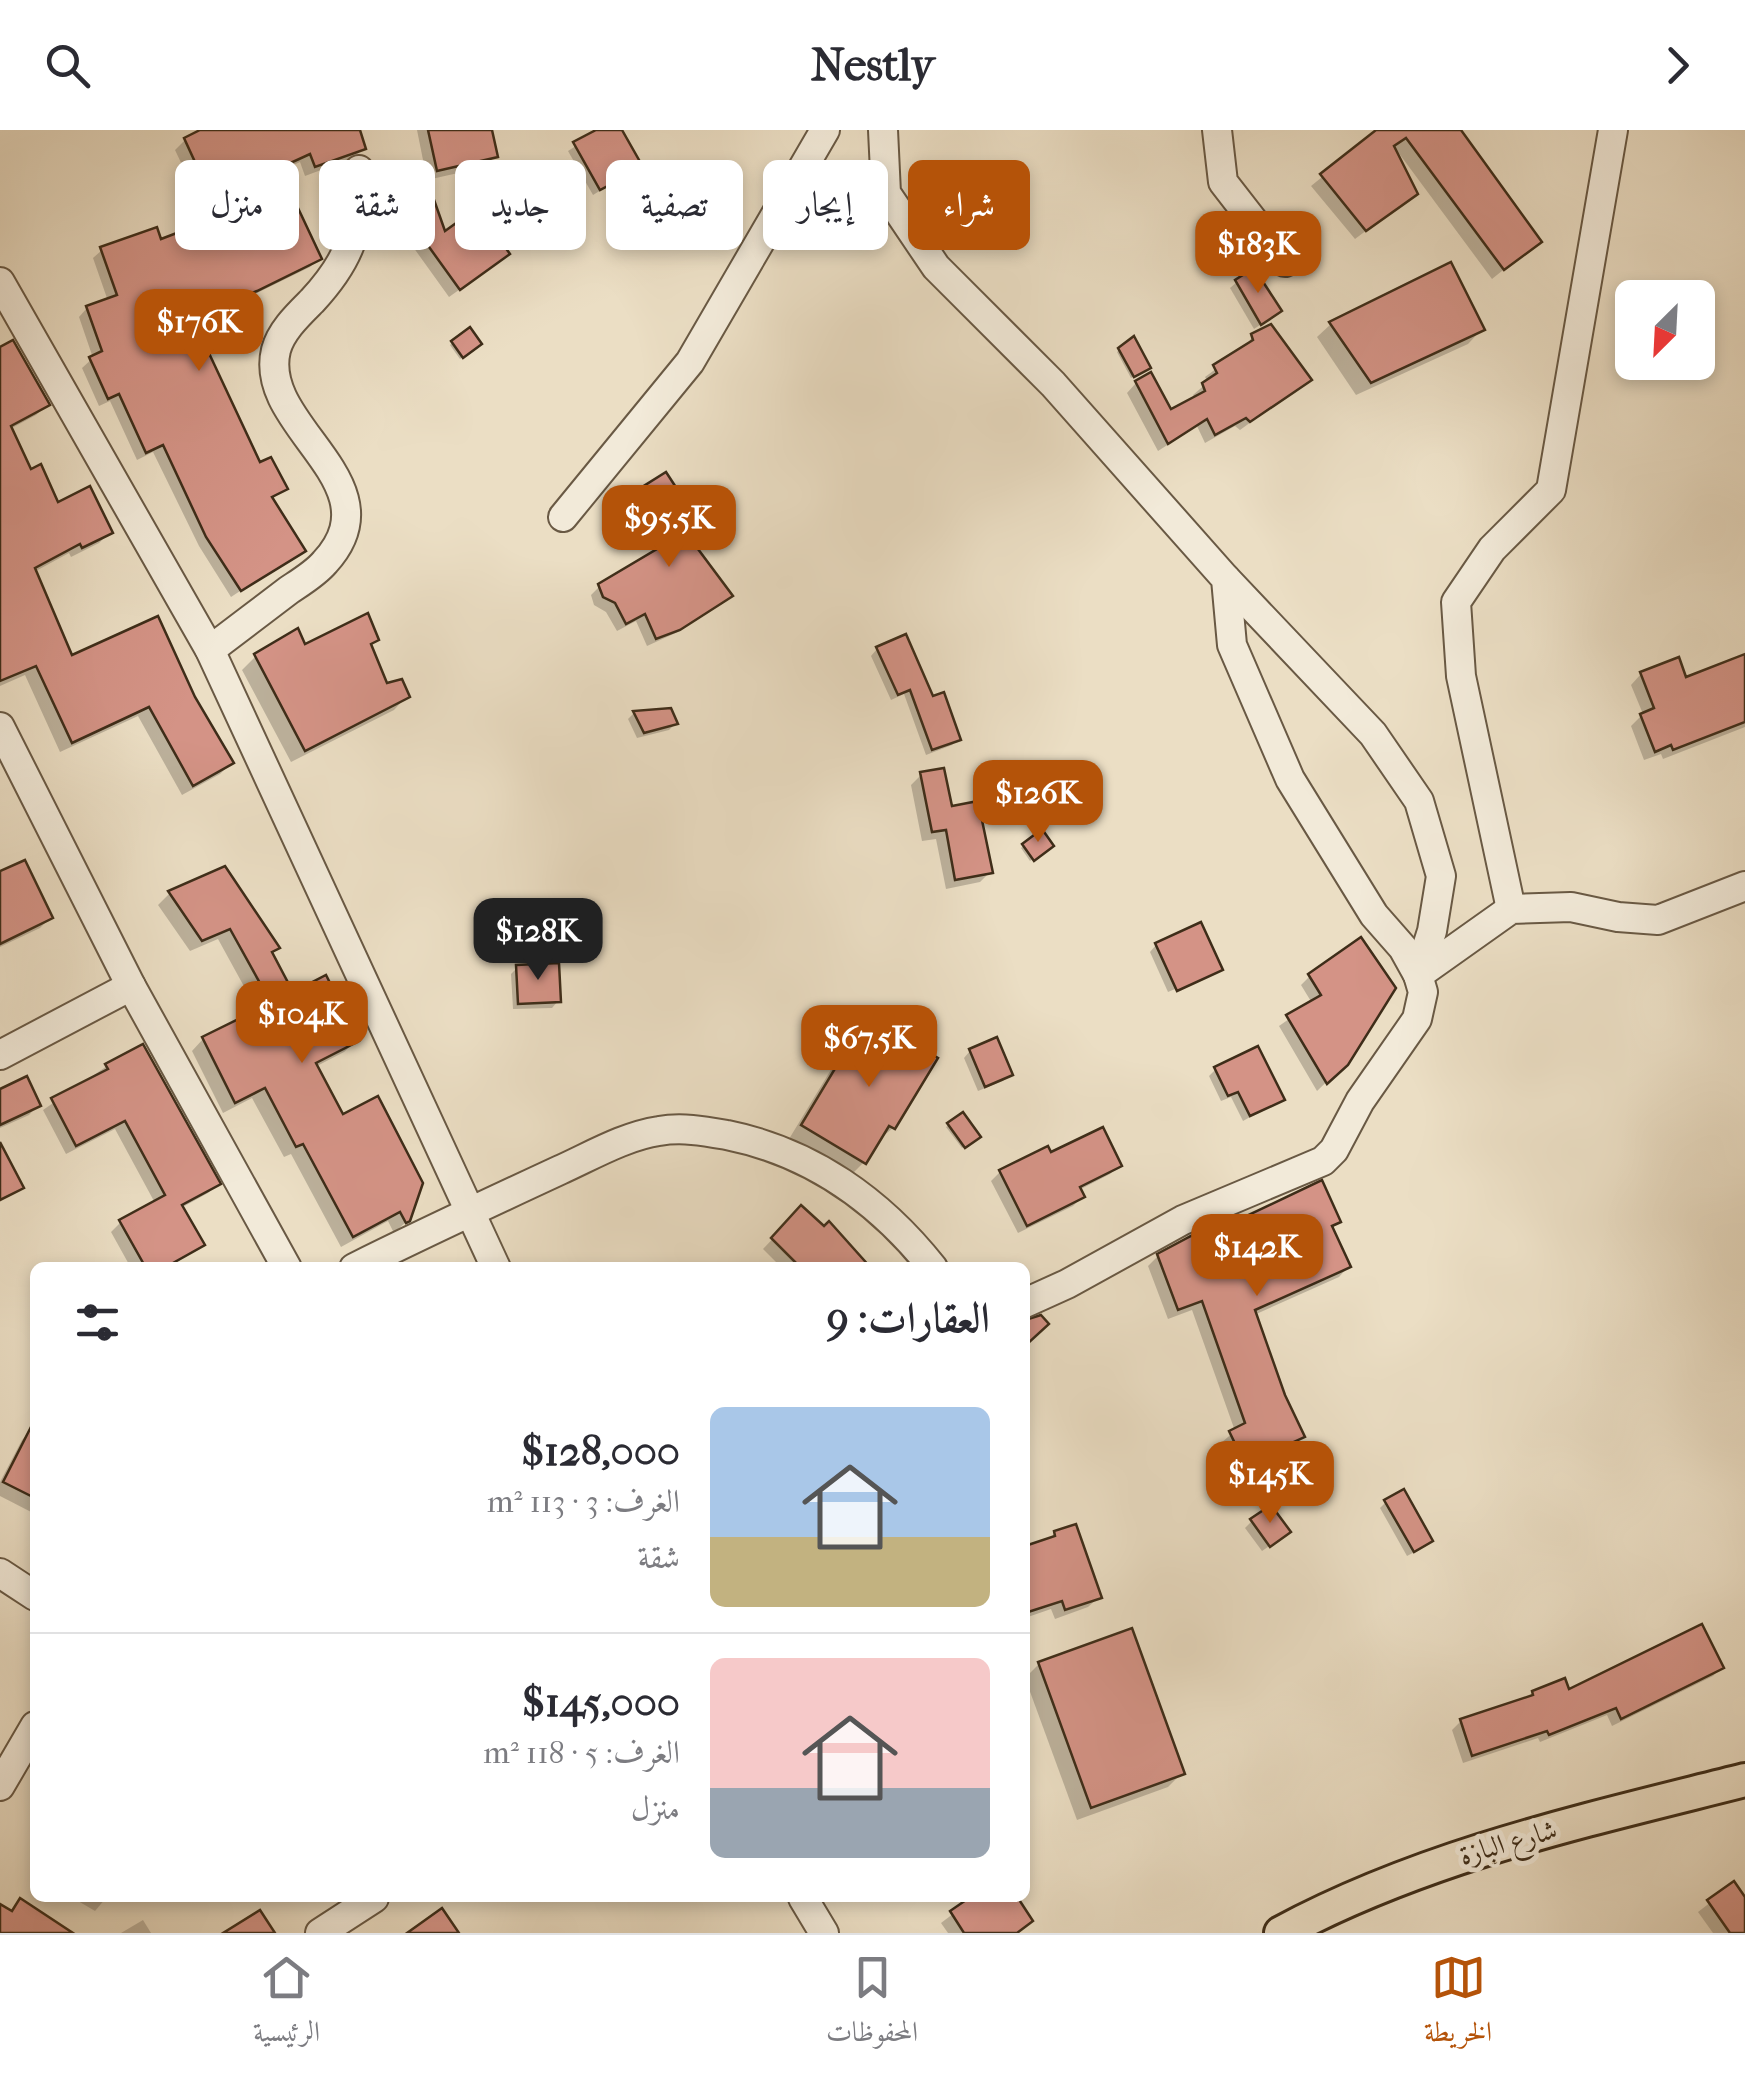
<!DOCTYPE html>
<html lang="ar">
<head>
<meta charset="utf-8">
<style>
  body { margin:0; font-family:"IM FELL French Canon",Amiri,serif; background:#f2f2f3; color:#2b2b33; direction:rtl; height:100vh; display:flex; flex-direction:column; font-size:38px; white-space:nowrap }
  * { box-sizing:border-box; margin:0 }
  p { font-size:32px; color:#7c7c81 }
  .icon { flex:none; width:55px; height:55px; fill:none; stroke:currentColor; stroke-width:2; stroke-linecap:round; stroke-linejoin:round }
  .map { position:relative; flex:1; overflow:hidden; direction:ltr }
  .side { position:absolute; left:30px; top:1132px; width:1000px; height:640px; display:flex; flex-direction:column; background:#fff; border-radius:15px; box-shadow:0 5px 15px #0003; direction:rtl }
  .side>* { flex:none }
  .banner { position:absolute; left:30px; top:30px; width:1000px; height:90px; direction:rtl; display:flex; gap:20px }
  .needle { width:65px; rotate:204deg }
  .tools { position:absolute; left:1615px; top:150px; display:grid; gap:20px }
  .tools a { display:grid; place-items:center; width:100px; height:100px; border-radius:15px; background:#fff; box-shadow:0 5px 15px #0003; font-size:50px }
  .price { position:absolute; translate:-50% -85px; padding:0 22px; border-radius:20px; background:#b45309; color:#fff; font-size:32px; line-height:65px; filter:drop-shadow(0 2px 5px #0008) }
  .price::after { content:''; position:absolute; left:50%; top:60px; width:30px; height:22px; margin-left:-15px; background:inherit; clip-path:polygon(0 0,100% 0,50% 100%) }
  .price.on { background:#222; color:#fff }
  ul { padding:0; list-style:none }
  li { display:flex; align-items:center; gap:30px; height:250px; padding:0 40px }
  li+li { border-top:2px solid #e1e1e2 }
  li span { display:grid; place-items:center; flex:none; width:280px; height:200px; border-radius:15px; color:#555 }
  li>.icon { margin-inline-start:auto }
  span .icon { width:120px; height:120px; fill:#fffc; stroke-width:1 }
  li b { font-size:42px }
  h2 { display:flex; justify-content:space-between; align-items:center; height:120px; padding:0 40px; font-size:42px }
  .tag { padding:0 35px; border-radius:15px; background:#fff; box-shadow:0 5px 15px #0003; font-size:35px; line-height:90px }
  .tag.on { background:#b45309; color:#fff }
  header { display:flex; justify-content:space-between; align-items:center; height:130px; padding:0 40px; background:#fff; font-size:45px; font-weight:700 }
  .tab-bar { display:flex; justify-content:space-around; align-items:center; height:140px; border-top:2px solid #e1e1e2; background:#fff; font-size:28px; color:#7c7c81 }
  .tab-bar a { display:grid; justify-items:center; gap:5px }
  .tab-bar .on { color:#b45309 }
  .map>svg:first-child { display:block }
  .shadow { fill:#0003 }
  .building { fill:#d49386; stroke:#3e2d19; stroke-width:2.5 }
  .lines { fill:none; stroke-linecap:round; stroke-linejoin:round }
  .minor-casing { stroke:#695944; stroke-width:32 }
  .major-casing { stroke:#3e2d19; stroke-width:38 }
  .minor { stroke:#f2ead9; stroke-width:28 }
  .major { stroke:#ebdec4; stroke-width:32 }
  .labels { text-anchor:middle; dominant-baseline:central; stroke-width:10; stroke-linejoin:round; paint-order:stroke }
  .street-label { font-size:28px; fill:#3e2d19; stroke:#f2ead9 }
</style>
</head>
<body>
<header><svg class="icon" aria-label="forward" viewBox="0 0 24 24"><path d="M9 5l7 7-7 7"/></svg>Nestly<svg class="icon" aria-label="search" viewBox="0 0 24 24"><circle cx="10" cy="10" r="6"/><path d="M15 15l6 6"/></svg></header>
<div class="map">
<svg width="1745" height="1803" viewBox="0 0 1745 1803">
  <rect width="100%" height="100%" fill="#ebdec4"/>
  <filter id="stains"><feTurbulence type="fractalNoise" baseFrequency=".002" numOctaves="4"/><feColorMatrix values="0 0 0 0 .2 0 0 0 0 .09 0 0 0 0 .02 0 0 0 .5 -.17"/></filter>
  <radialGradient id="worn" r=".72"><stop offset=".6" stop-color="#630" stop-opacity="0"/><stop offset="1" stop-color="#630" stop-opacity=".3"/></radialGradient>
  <g class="shadow">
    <path d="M 206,0 L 357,0 L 364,18 L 353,28 L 305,46 L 300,32 L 202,77 L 175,20 L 185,10 Z"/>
    <path d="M 417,0 L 490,0 L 495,26 L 485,37 L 427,50 Z"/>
    <path d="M 601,0 L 620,0 L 640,36 L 593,65 L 568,21 Z"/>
    <path d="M 1388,0 L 1458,0 L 1538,112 L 1492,149 L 1395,18 L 1393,19 L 1415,64 L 1355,109 L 1311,56 L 1369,9 Z"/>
    <path d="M 402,80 L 443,105 L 497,133 L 449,167 L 393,89 Z"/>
    <path d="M 160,113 L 229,113 L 319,128 L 310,137 L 245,169 L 191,191 L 259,336 L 285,358 L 271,370 L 302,420 L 231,467 L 199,416 L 153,322 L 137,330 L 110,271 L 99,276 L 82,238 L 93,228 L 79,187 L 87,178 L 108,171 L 93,128 L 102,120 Z"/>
    <path d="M 1237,152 L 1272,187 L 1254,199 L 1230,158 Z"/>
    <path d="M 1331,194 L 1482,199 L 1468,214 L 1356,265 L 1317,207 Z"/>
    <path d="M 469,200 L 479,214 L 460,229 L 450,215 Z"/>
    <path d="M 1253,206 L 1309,250 L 1240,300 L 1235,296 L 1205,313 L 1197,296 L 1158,321 L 1127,263 L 1136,253 L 1170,282 L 1195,269 L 1193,265 L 1208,252 L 1205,247 L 1244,218 Z"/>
    <path d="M 1133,210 L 1145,240 L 1131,248 L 1117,222 Z"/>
    <path d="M 0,220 L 47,275 L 36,285 L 10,299 L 30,342 L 57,375 L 110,402 L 99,413 L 71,427 L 69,423 L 34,442 L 71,529 L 192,568 L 231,633 L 220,644 L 182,665 L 138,586 L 60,622 L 25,545 L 0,556 Z"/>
    <path d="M 665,345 L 708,410 L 696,421 L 729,466 L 680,501 L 647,516 L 636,491 L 617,501 L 606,482 L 594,475 L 591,465 L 600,456 L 663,418 L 632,370 Z"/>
    <path d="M 376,510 L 369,517 L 386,556 L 407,566 L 394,580 L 291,632 L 242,540 L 256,526 L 304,517 Z"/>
    <path d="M 877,519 L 932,569 L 958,609 L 952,615 L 926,625 L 904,564 L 891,570 L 871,526 Z"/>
    <path d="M 1745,533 L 1745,597 L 1663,629 L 1661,624 L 1644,630 L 1631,596 L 1643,584 L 1631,555 L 1641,544 L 1685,550 Z"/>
    <path d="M 634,583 L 675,594 L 669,600 L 637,608 L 628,589 Z"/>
    <path d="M 921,645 L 950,679 L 990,742 L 980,752 L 946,759 L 936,709 L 922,711 L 911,655 Z"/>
    <path d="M 1041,703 L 1050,716 L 1030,731 L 1021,718 Z"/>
    <path d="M 224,739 L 292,865 L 356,911 L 344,922 L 315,937 L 342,987 L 408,1090 L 394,1103 L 388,1091 L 341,1117 L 291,1024 L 284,1027 L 252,968 L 223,983 L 192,921 L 203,909 L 258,882 L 218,809 L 190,821 L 158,775 L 170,763 Z"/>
    <path d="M 0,744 L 50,788 L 40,798 L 0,817 Z"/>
    <path d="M 1156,815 L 1220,840 L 1168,862 L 1150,822 Z"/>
    <path d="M 518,837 L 558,871 L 552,878 L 513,879 L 511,844 Z"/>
    <path d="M 1310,846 L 1393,858 L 1346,933 L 1317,961 L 1279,896 L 1312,873 L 1301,855 Z"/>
    <path d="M 866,891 L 893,998 L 877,1011 L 864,1032 L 850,1046 L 789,1009 L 852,905 Z"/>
    <path d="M 970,921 L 1010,944 L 1003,951 L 978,961 L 964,928 Z"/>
    <path d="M 107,936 L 218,1054 L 208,1063 L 181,1078 L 201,1114 L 168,1138 L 131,1138 L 111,1102 L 121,1092 L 155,1073 L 115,999 L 66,1024 L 43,980 Z"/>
    <path d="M 1216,939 L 1282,969 L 1243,991 L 1231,967 L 1221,971 L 1209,946 Z"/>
    <path d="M 0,962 L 38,975 L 29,985 L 0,998 Z"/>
    <path d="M 949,995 L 975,1009 L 962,1018 L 946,997 Z"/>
    <path d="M 1050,1026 L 1119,1035 L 1110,1044 L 1079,1060 L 1082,1067 L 1073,1076 L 1018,1103 L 991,1051 L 1000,1042 Z"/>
    <path d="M 801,1079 L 825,1099 L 856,1138 L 782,1138 L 763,1119 Z"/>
    <path d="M 1338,1092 L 1331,1099 L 1348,1137 L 1339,1147 L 1254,1185 L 1283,1266 L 1302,1306 L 1292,1316 L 1235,1342 L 1221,1313 L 1235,1301 L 1192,1180 L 1168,1189 L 1148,1136 L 1158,1126 L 1216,1103 Z"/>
    <path d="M 32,1299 L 35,1301 L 35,1384 L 0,1366 L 0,1352 L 22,1310 Z"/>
    <path d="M 1386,1372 L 1430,1410 L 1424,1417 L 1407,1426 L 1380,1378 Z"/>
    <path d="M 1252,1391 L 1281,1408 L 1262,1421 L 1245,1398 Z"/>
    <path d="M 1055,1403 L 1099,1467 L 1088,1477 L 1055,1489 L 1051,1479 L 1025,1488 L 1025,1418 L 1047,1411 Z"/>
    <path d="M 1039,1534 L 1182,1643 L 1168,1657 L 1077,1690 L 1025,1548 Z"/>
    <path d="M 1721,1538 L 1713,1546 L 1612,1596 L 1607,1585 L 1540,1612 L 1538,1608 L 1463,1633 L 1452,1600 L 1461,1591 L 1527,1569 L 1533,1563 L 1568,1562 Z"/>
    <path d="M 1733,1755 L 1745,1772 L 1745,1803 L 1713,1803 L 1698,1782 Z"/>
    <path d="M 73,1768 L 106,1768 L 95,1781 Z"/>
    <path d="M 974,1768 L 1015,1768 L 1030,1791 L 1017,1803 L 948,1803 L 941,1793 Z"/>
    <path d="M 143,1790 L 151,1803 L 121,1803 Z"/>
  </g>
  <g class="building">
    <path d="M 200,0 L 360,0 L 366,19 L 315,37 L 310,24 L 212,69 L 184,8 Z"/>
    <path d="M 428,0 L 492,0 L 498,27 L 437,41 Z"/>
    <path d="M 596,0 L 622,0 L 643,37 L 600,60 L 573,12 Z"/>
    <path d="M 1376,0 L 1461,0 L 1542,112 L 1504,140 L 1406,8 L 1394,16 L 1418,64 L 1366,101 L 1320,44 Z"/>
    <path d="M 433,67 L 445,101 L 477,78 L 510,124 L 460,160 L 401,78 Z"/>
    <path d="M 298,78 L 322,129 L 257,161 L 192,187 L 260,332 L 271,327 L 288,359 L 272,367 L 306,421 L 241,461 L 206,407 L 163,315 L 146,323 L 119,264 L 108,269 L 89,227 L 102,221 L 86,176 L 117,165 L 100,117 L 157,97 L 161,109 L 221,86 L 231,109 Z"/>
    <path d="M 1451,132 L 1485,200 L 1371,253 L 1329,192 Z"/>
    <path d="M 1254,138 L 1282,181 L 1261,195 L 1235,150 Z"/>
    <path d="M 1271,194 L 1312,250 L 1250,292 L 1246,288 L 1215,305 L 1207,289 L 1168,314 L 1135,251 L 1151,242 L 1171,279 L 1205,261 L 1202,253 L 1217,243 L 1213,235 L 1253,210 L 1251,204 Z"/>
    <path d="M 470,197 L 482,214 L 463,228 L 451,211 Z"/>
    <path d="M 1134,206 L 1151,238 L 1134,247 L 1118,218 Z"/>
    <path d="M 13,210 L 50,275 L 11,296 L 31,339 L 41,334 L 58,372 L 90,356 L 113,403 L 82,418 L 80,414 L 35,438 L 72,525 L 158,486 L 195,567 L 234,633 L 193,656 L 149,577 L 72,613 L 36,536 L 0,551 L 0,217 Z"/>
    <path d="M 666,342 L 711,411 L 698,419 L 733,466 L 680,500 L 656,509 L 645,484 L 626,494 L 615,473 L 603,467 L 598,454 L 672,410 L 639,359 Z"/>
    <path d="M 368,483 L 379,510 L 371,514 L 387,553 L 402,549 L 410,567 L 305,621 L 254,524 L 298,498 L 305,514 Z"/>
    <path d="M 906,504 L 933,566 L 944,562 L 961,610 L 932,620 L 910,560 L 898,565 L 876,517 Z"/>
    <path d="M 1745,524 L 1745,592 L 1673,620 L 1671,615 L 1655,622 L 1640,584 L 1654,578 L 1640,542 L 1679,527 L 1686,547 Z"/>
    <path d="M 671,578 L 678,594 L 644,603 L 633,581 Z"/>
    <path d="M 944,638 L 952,676 L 978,671 L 993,743 L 955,750 L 946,700 L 932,702 L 920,642 Z"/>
    <path d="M 1042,699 L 1054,716 L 1034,731 L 1022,714 Z"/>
    <path d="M 25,730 L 53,788 L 0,814 L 0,741 Z"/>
    <path d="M 225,736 L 280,818 L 272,822 L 293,862 L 326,845 L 359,911 L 316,933 L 343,984 L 378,966 L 423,1053 L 410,1091 L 406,1093 L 400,1082 L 353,1107 L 303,1014 L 296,1017 L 265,958 L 235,973 L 202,907 L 271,873 L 230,799 L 202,811 L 168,761 Z"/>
    <path d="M 1201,792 L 1223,840 L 1177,861 L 1155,813 Z"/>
    <path d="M 1361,807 L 1396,858 L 1348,935 L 1327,954 L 1286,885 L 1321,865 L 1308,844 Z"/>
    <path d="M 559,833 L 561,872 L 518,874 L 516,835 Z"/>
    <path d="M 866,887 L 938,928 L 895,999 L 889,996 L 866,1034 L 801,995 Z"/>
    <path d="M 997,907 L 1013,945 L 985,957 L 969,919 Z"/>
    <path d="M 143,914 L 221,1054 L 182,1075 L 205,1115 L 164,1138 L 146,1138 L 119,1090 L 165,1065 L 125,991 L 76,1016 L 51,968 L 108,939 L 105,934 Z"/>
    <path d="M 1258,916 L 1285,970 L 1250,986 L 1238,962 L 1228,966 L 1214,937 Z"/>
    <path d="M 27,946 L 41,976 L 0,995 L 0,959 Z"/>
    <path d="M 963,982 L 981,1007 L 965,1018 L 947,993 Z"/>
    <path d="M 1103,997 L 1122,1036 L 1080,1057 L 1085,1067 L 1027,1096 L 999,1040 L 1048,1016 L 1051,1022 Z"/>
    <path d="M 0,1012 L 24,1058 L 0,1070 Z"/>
    <path d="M 1322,1050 L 1341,1092 L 1332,1096 L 1351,1137 L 1255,1180 L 1285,1265 L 1305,1307 L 1245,1334 L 1229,1301 L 1245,1293 L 1202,1171 L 1178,1180 L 1157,1124 L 1191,1106 L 1216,1095 L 1217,1100 Z"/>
    <path d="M 801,1075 L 824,1096 L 829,1091 L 871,1138 L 801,1138 L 771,1108 Z"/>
    <path d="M 1041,1185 L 1049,1194 L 1025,1216 L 1025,1190 Z"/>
    <path d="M 35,1289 L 35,1368 L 3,1352 Z"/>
    <path d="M 1404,1359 L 1433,1411 L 1414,1422 L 1384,1370 Z"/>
    <path d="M 1271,1375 L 1291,1402 L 1270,1417 L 1250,1389 Z"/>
    <path d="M 1076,1394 L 1102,1468 L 1065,1480 L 1062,1471 L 1025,1483 L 1025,1416 L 1055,1406 L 1054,1401 Z"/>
    <path d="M 1702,1494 L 1724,1538 L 1621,1589 L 1616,1578 L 1549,1605 L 1547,1601 L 1472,1626 L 1460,1589 L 1533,1565 L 1532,1561 L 1565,1548 L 1569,1559 Z"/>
    <path d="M 1132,1498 L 1185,1644 L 1091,1678 L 1038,1532 Z"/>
    <path d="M 1734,1751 L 1745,1767 L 1745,1803 L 1730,1803 L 1707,1770 Z"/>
    <path d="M 20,1768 L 73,1803 L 0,1803 L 0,1774 L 12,1781 Z"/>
    <path d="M 969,1768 L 1018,1768 L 1033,1791 L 1017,1803 L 964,1803 L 950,1781 Z"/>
    <path d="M 442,1778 L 459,1803 L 407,1803 Z"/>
    <path d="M 260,1780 L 275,1803 L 223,1803 Z"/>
  </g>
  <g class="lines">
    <g class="minor-casing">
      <g id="minor">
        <path d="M 883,0 L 886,63 L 936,137 L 1053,254 L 1226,449 L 1232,515 L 1290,649 L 1374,785 L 1403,818 L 1418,845 L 1423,862 L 1417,889 L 1360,971 L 1334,1020 L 1323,1031 L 1183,1090 L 1067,1154 L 1025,1173"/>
        <path d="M 1217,0 L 1223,52 L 1285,132"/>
        <path d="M 0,152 L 210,520 L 496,1138"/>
        <path d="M 563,387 L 690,232 L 825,0"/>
        <path d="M 1226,449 L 1373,604 L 1419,671 L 1441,746 L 1432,801 L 1418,845"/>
        <path d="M 210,520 C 236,500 263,480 289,460 C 301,452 316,443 325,432 C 398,352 257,297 276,220 C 281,201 298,185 312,171 C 351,129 361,98 359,40"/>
        <path d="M 0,597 L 131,856 L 287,1138"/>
        <path d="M 1511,779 L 1461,546 L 1456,472 L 1492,419 L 1551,360 L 1613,0"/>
        <path d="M 1418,845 L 1511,779 L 1571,777 L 1618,787 L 1658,790 L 1745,756"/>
        <path d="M 0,925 L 131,856"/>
        <path d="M 354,1138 C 422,1104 491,1072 560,1040 C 591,1026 625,1006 659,1001 C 682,997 704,1001 727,1005 C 811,1022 880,1071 933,1138"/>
        <path d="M 0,1443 L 35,1466"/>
        <path d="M 0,1656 L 35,1596"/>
        <path d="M 803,1768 L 824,1803"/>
        <path d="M 320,1803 L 374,1768"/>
      </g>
    </g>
    <g class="major-casing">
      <path id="major" d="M 1281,1803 C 1426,1725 1587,1690 1745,1650"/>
    </g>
    <use href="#minor" class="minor"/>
    <use href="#major" class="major"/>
  </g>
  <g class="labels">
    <g class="street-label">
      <text transform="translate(1508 1712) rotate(-16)">شارع البازة</text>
    </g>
  </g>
  <rect width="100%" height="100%" filter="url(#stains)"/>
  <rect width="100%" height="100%" fill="url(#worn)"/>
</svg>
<div class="tools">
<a><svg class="needle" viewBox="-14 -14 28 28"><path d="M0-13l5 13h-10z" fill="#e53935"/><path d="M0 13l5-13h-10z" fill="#7c7c81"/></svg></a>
</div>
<b class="price" style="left:1258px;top:166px">$183K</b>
<b class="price" style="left:199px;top:244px">$176K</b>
<b class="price" style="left:669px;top:440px">$95.5K</b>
<b class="price" style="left:1038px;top:715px">$126K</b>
<b class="price on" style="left:538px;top:853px">$128K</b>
<b class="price" style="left:302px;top:936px">$104K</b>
<b class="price" style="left:869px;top:960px">$67.5K</b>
<b class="price" style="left:1257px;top:1169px">$142K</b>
<b class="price" style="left:1270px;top:1396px">$145K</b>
<div class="banner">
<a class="tag on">شراء</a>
<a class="tag">إيجار</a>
<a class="tag">تصفية</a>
<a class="tag">جديد</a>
<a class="tag">شقة</a>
<a class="tag">منزل</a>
</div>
<section class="side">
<h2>العقارات: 9<svg class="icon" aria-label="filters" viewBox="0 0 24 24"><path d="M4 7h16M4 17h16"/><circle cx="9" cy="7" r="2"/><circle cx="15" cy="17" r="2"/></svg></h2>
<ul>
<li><span style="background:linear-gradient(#a9c7e8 65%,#c2b280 0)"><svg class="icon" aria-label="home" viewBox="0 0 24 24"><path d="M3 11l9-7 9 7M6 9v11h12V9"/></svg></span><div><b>$128,000</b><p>الغرف: 3 · 113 m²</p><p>شقة</p></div></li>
<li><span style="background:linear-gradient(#f6c9c9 65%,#9aa5b1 0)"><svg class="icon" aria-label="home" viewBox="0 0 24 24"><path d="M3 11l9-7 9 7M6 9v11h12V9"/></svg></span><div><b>$145,000</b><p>الغرف: 5 · 118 m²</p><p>منزل</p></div></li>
</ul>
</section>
</div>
<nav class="tab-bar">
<a class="on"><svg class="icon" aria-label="map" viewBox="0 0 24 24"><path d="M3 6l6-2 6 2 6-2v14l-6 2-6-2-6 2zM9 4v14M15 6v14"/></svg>الخريطة</a>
<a><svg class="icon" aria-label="saved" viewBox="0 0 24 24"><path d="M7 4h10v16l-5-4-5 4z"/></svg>المحفوظات</a>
<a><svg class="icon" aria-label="home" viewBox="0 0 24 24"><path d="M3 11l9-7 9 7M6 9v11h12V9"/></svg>الرئيسية</a>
</nav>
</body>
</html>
